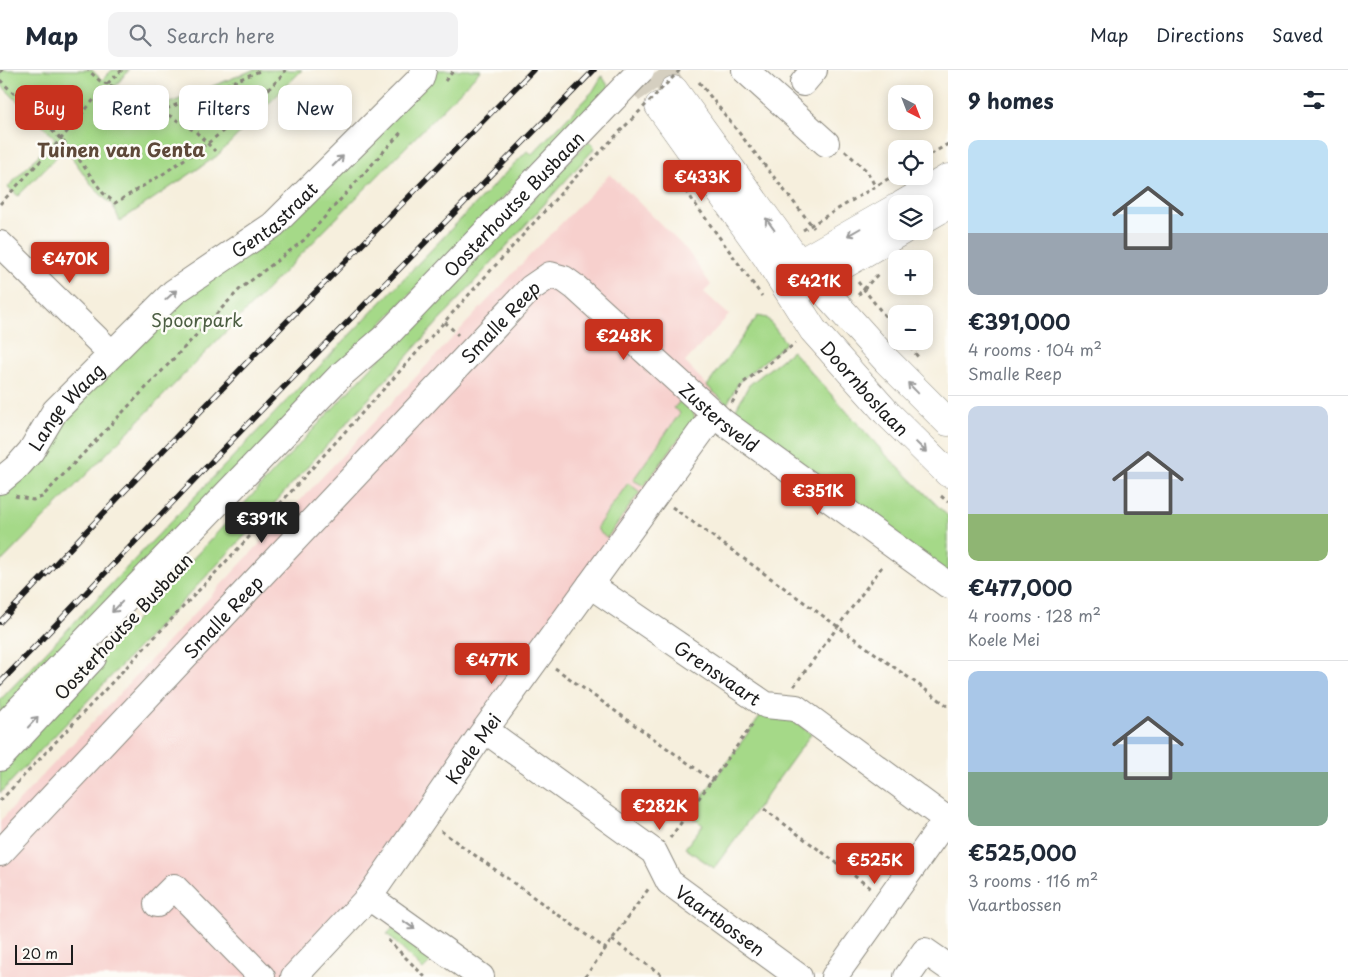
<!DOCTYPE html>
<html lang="en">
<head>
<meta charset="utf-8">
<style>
  body { margin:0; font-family:"Playpen Sans",sans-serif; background:#f2f2f3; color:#1f2937; height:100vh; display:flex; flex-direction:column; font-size:19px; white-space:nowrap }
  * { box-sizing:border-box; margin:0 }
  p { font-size:16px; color:#747a83 }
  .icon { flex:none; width:28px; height:28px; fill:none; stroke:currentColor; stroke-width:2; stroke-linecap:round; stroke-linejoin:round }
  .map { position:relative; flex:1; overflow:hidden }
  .drawer { display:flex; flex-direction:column; background:#fff; width:400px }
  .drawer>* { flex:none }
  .guide { position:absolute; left:15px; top:15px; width:475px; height:45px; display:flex; gap:10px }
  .needle { width:32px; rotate:138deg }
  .buttons { position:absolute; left:888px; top:15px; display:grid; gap:10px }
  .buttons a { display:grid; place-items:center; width:45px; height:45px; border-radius:10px; background:#fff; box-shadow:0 2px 12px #0003; font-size:25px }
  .scale { position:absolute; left:15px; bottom:12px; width:58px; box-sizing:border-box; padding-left:5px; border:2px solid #1c1c1c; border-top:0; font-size:14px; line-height:18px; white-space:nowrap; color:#1c1c1c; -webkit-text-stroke:4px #fdfcf7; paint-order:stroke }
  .price { position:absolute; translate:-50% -42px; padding:0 11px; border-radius:5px; background:#c8321e; color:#fff; font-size:16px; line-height:32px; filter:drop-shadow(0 1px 2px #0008) }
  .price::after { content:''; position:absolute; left:50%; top:30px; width:15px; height:11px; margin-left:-8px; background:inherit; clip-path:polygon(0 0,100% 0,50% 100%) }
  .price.on { background:#222; color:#fff }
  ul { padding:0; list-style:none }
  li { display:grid; align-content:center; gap:10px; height:265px; padding:0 20px }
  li+li { border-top:1px solid #e0e1e3 }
  li span { display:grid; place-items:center; height:155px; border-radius:10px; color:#555 }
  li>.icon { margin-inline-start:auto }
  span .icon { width:90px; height:90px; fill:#fffc; stroke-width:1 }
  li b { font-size:21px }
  h2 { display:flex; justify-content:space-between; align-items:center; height:60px; padding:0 20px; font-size:21px }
  .pill { padding:0 18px; border-radius:10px; background:#fff; box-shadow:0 2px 12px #0003; font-size:18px; line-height:45px }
  .pill.on { background:#c8321e; color:#fff }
  header { display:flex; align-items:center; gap:30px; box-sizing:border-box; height:70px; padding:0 25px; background:#fff; border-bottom:1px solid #e0e1e3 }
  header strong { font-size:24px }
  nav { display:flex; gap:28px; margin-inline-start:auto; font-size:18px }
  .search { width:350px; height:45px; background:#f2f2f3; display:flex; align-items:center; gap:12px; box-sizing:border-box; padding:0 18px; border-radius:10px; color:#747a83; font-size:19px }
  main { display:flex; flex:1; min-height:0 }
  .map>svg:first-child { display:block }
  .built { fill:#f7d0cd }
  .green { fill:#a5d988; stroke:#607a52 }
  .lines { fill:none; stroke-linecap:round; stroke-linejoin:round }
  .major-tunnel { stroke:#d5cfc0; stroke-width:28; stroke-dasharray:28 14; stroke-linecap:butt }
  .minor-casing { stroke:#89867c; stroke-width:28 }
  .major-casing { stroke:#89867c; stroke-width:29 }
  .path { stroke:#89867c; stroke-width:3; stroke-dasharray:4 4; stroke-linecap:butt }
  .minor { stroke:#fff; stroke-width:26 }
  .major { stroke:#fff; stroke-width:28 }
  .rail-casing { stroke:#1c1c1c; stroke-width:5.5 }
  .rail { stroke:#fdfcf7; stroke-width:4; stroke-dasharray:11; stroke-linecap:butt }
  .minor-bridge-casing { stroke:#89867c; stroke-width:28; stroke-linecap:butt }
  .path-bridge { stroke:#89867c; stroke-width:3; stroke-dasharray:4 4; stroke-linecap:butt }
  .minor-bridge { stroke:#fff; stroke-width:26 }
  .oneway { stroke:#999 }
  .labels { text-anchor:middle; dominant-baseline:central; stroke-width:5; stroke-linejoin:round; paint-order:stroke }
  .street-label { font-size:18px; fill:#1c1c1c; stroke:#fdfcf7 }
  .park-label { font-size:18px; fill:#4c5e42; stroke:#fdfcf7 }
  .neighbourhood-label { font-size:19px; font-weight:bold; fill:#5e4939; stroke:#fdfcf7 }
</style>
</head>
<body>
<header>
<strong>Map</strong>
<div class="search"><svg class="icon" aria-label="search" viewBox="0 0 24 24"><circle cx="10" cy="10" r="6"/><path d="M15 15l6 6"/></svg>Search here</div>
<nav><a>Map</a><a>Directions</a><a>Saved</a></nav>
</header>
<main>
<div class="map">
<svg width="948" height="907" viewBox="0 0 948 907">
  <rect width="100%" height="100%" fill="#fdfcf7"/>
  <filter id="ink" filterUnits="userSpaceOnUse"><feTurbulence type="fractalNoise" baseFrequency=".02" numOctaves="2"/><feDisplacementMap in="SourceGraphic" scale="10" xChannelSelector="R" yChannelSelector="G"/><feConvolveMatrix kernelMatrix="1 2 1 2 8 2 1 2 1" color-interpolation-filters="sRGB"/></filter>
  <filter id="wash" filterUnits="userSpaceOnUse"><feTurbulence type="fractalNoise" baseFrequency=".0096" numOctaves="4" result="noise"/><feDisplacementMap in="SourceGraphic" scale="20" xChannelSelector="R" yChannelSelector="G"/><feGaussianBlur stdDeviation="1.12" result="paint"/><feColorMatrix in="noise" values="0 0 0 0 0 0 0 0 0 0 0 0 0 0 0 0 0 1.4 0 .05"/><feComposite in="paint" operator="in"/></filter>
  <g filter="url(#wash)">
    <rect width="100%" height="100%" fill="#f6efdd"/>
    <path class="built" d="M 610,104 L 687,180 L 711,215 L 704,222 L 729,245 L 685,292 L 718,327 L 364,817 L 324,863 L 281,907 L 0,907 L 0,751 L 532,183 Z"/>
    <g class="green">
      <path d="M 0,0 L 92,0 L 102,10 L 112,0 L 129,0 L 113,19 C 129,34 143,36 165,35 L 253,0 L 302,0 L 217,86 L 120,151 L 113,136 L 94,118 L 65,78 L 18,126 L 8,117 L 55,68 L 0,14 Z"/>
      <path d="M 433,0 L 481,0 L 0,493 L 0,411 L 180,225 Z"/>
      <path d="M 602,6 L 609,17 L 0,651 L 0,630 L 454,156 L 527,81 L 532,84 L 593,21 Z"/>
      <path d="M 589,71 L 595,78 L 254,456 L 0,723 L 0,696 L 364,305 Z"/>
      <path d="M 758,246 L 767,248 L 786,273 L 739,312 L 727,334 L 707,316 Z"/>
      <path d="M 792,281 L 886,385 L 948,446 L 948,506 L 732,346 L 749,315 Z"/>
      <path d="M 682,329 L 693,341 L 697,355 L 687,369 L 680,367 L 644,416 L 633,410 L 680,343 L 674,338 Z"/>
      <path d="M 628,413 L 640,422 L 607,468 L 599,462 L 597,457 Z"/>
      <path d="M 763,642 L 784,643 L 811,664 L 714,798 L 685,778 L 703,755 L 689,745 Z"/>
      <path d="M 397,854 L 436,887 L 423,900 L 387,864 Z"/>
    </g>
  </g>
  <g filter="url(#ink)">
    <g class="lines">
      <g class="major-tunnel">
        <path d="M 635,0 L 659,36"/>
        <path d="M 660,0 L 674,20"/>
      </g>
      <g class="minor-casing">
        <g id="minor">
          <path d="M 745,0 L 826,73"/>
          <path d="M 803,13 L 814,0"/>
          <path d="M 0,174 L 111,283"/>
          <path id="s1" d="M 0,411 L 17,397 L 31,381 L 55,341 L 174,222 L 273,155 L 421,8 L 423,0"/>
          <path id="s2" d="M 590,515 L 766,635 L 796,638 L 946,749"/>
          <path id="s3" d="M 0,659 L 341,305 L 386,266 L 616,26"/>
          <path id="s4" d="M 485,660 L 654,782 L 669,812 L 799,907"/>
          <path d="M 0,688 L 93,588"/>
          <path id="s5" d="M 0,783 L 531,218 L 550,205 L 564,209 L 575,217 L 723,352 L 948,515"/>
          <path d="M 369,827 L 481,907"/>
          <path d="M 157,834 L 174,817 L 262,907"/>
          <path id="s6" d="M 294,907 L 369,827 L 479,668 L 714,344"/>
          <path d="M 834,907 L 948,747"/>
          <path d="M 907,907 L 925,881 L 948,897"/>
        </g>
      </g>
      <g class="major-casing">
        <g id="major">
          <path d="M 674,20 L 799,193 L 887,291 L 948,352"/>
          <path id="s7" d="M 659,36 L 766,186 L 813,260 L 886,342 L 948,403"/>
          <path d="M 903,134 L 948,108"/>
          <path d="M 924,149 L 948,135"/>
          <path d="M 784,202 L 896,138"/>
          <path d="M 802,219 L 902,161"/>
        </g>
      </g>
      <g class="path">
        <path d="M 122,0 L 107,14 L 114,17 L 140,37 L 161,41 L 262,0"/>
        <path d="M 0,2 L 3,0"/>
        <path d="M 0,10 L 73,81 L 103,123 L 115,133 L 163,104 L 208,73 L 237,50 L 285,3 L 284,0"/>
        <path d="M 445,11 L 454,0"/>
        <path d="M 699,12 L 814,158"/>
        <path d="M 162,41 L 196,62 L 215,81"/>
        <path d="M 845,81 L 867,101 L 875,116"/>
        <path d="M 924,88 L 948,74"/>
        <path d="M 674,100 L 693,131 L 762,226"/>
        <path d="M 0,134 L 61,69 L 107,14 L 100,11 L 88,0"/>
        <path d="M 803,160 L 896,104"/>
        <path d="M 858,212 L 896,260"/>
        <path d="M 858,225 L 880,202"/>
        <path d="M 445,252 L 458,265"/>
        <path d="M 905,271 L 919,288"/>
        <path d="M 732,333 L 743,313 L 796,273"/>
        <path d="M 15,426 L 33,430 L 42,427 L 240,219 L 304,170 L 403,60"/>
        <path d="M 941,426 L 948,432"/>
        <path d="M 672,437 L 948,636"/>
        <path d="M 555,598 L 713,711"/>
        <path d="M 794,616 L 884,494"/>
        <path d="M 0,731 L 268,447 L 569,114 L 632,49"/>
        <path d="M 764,739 L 872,819"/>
        <path d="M 441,761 L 606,879"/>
        <path d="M 670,768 L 753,654"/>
        <path d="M 388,870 L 425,907"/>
        <path d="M 612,870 L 665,907"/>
        <path d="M 585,907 L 649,818"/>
      </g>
      <use href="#minor" class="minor"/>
      <use href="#major" class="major"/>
      <g class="rail-casing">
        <g id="rail">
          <path d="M 0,552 L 255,284 L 533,0"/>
          <path d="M 0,613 L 234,368 L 594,0"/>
        </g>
      </g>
      <use href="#rail" class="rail"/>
      <g class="minor-bridge-casing">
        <path id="minor-bridge" d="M 616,26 L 641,0"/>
      </g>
      <path class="path-bridge" d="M 632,49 L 680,0"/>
      <use href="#minor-bridge" class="minor-bridge"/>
    </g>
    <defs><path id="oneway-shaft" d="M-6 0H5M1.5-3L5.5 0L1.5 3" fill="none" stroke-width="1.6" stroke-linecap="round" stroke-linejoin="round" transform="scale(1.25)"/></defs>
    <g class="oneway">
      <use href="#oneway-shaft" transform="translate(338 91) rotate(-45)"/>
      <use href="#oneway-shaft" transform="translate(770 154) rotate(-126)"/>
      <use href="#oneway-shaft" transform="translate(854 162) rotate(150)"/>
      <use href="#oneway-shaft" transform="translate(171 225) rotate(-42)"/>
      <use href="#oneway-shaft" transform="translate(913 318) rotate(-134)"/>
      <use href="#oneway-shaft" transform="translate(921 377) rotate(44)"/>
      <use href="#oneway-shaft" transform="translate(117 537) rotate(134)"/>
      <use href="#oneway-shaft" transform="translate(33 652) rotate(-47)"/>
      <use href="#oneway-shaft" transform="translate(409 855) rotate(36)"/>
    </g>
  </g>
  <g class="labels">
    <g class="street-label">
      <text stroke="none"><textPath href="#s3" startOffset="735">Oosterhoutse Busbaan</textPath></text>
      <text stroke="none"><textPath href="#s1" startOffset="382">Gentastraat</textPath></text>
      <text stroke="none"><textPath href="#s5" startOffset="730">Smalle Reep</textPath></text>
      <text stroke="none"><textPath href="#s7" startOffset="350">Doornboslaan</textPath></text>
      <text stroke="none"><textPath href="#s1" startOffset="100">Lange Waag</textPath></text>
      <text stroke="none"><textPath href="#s5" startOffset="1021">Zustersveld</textPath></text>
      <text stroke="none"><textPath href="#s5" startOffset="325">Smalle Reep</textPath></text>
      <text transform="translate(123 556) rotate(-47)">Oosterhoutse Busbaan</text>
      <text stroke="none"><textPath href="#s2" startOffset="155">Grensvaart</textPath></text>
      <text stroke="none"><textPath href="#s6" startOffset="291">Koele Mei</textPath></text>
      <text stroke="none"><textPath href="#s4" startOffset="306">Vaartbossen</textPath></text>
    </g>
    <g class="park-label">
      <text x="197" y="249">Spoorpark</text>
    </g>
    <g class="neighbourhood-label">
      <text x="121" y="79">Tuinen van Genta</text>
    </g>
  </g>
</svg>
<div class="buttons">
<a><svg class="needle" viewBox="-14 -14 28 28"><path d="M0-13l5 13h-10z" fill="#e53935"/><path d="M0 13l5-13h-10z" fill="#747a83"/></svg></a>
<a><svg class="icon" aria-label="locate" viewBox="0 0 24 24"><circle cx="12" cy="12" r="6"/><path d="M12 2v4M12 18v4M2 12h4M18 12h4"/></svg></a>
<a><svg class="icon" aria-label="layers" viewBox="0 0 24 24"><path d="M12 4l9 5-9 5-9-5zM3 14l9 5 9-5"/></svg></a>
<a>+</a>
<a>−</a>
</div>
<div class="scale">20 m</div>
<b class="price" style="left:702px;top:132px">€433K</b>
<b class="price" style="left:70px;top:214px">€470K</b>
<b class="price" style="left:814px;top:236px">€421K</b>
<b class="price" style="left:624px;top:291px">€248K</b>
<b class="price" style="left:818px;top:446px">€351K</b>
<b class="price on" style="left:262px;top:474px">€391K</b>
<b class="price" style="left:492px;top:615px">€477K</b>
<b class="price" style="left:660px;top:761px">€282K</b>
<b class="price" style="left:875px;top:815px">€525K</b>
<div class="guide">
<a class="pill on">Buy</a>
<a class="pill">Rent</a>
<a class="pill">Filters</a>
<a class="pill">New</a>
</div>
</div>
<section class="drawer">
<h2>9 homes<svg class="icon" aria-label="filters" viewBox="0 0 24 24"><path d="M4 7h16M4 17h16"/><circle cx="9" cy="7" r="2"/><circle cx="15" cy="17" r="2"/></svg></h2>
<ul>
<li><span style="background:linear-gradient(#bfe0f5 60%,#9aa5b1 0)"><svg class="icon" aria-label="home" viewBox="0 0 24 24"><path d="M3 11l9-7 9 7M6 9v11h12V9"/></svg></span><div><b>€391,000</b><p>4 rooms · 104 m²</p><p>Smalle Reep</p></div></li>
<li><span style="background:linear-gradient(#c9d6e8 70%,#8fb573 0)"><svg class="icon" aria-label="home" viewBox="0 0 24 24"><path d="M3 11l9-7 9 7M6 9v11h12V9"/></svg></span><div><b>€477,000</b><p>4 rooms · 128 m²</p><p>Koele Mei</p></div></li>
<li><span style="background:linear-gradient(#a9c7e8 65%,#7fa58c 0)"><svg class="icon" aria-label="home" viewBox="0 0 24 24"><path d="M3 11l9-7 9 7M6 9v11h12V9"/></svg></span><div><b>€525,000</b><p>3 rooms · 116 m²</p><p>Vaartbossen</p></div></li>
</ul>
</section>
</main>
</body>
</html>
